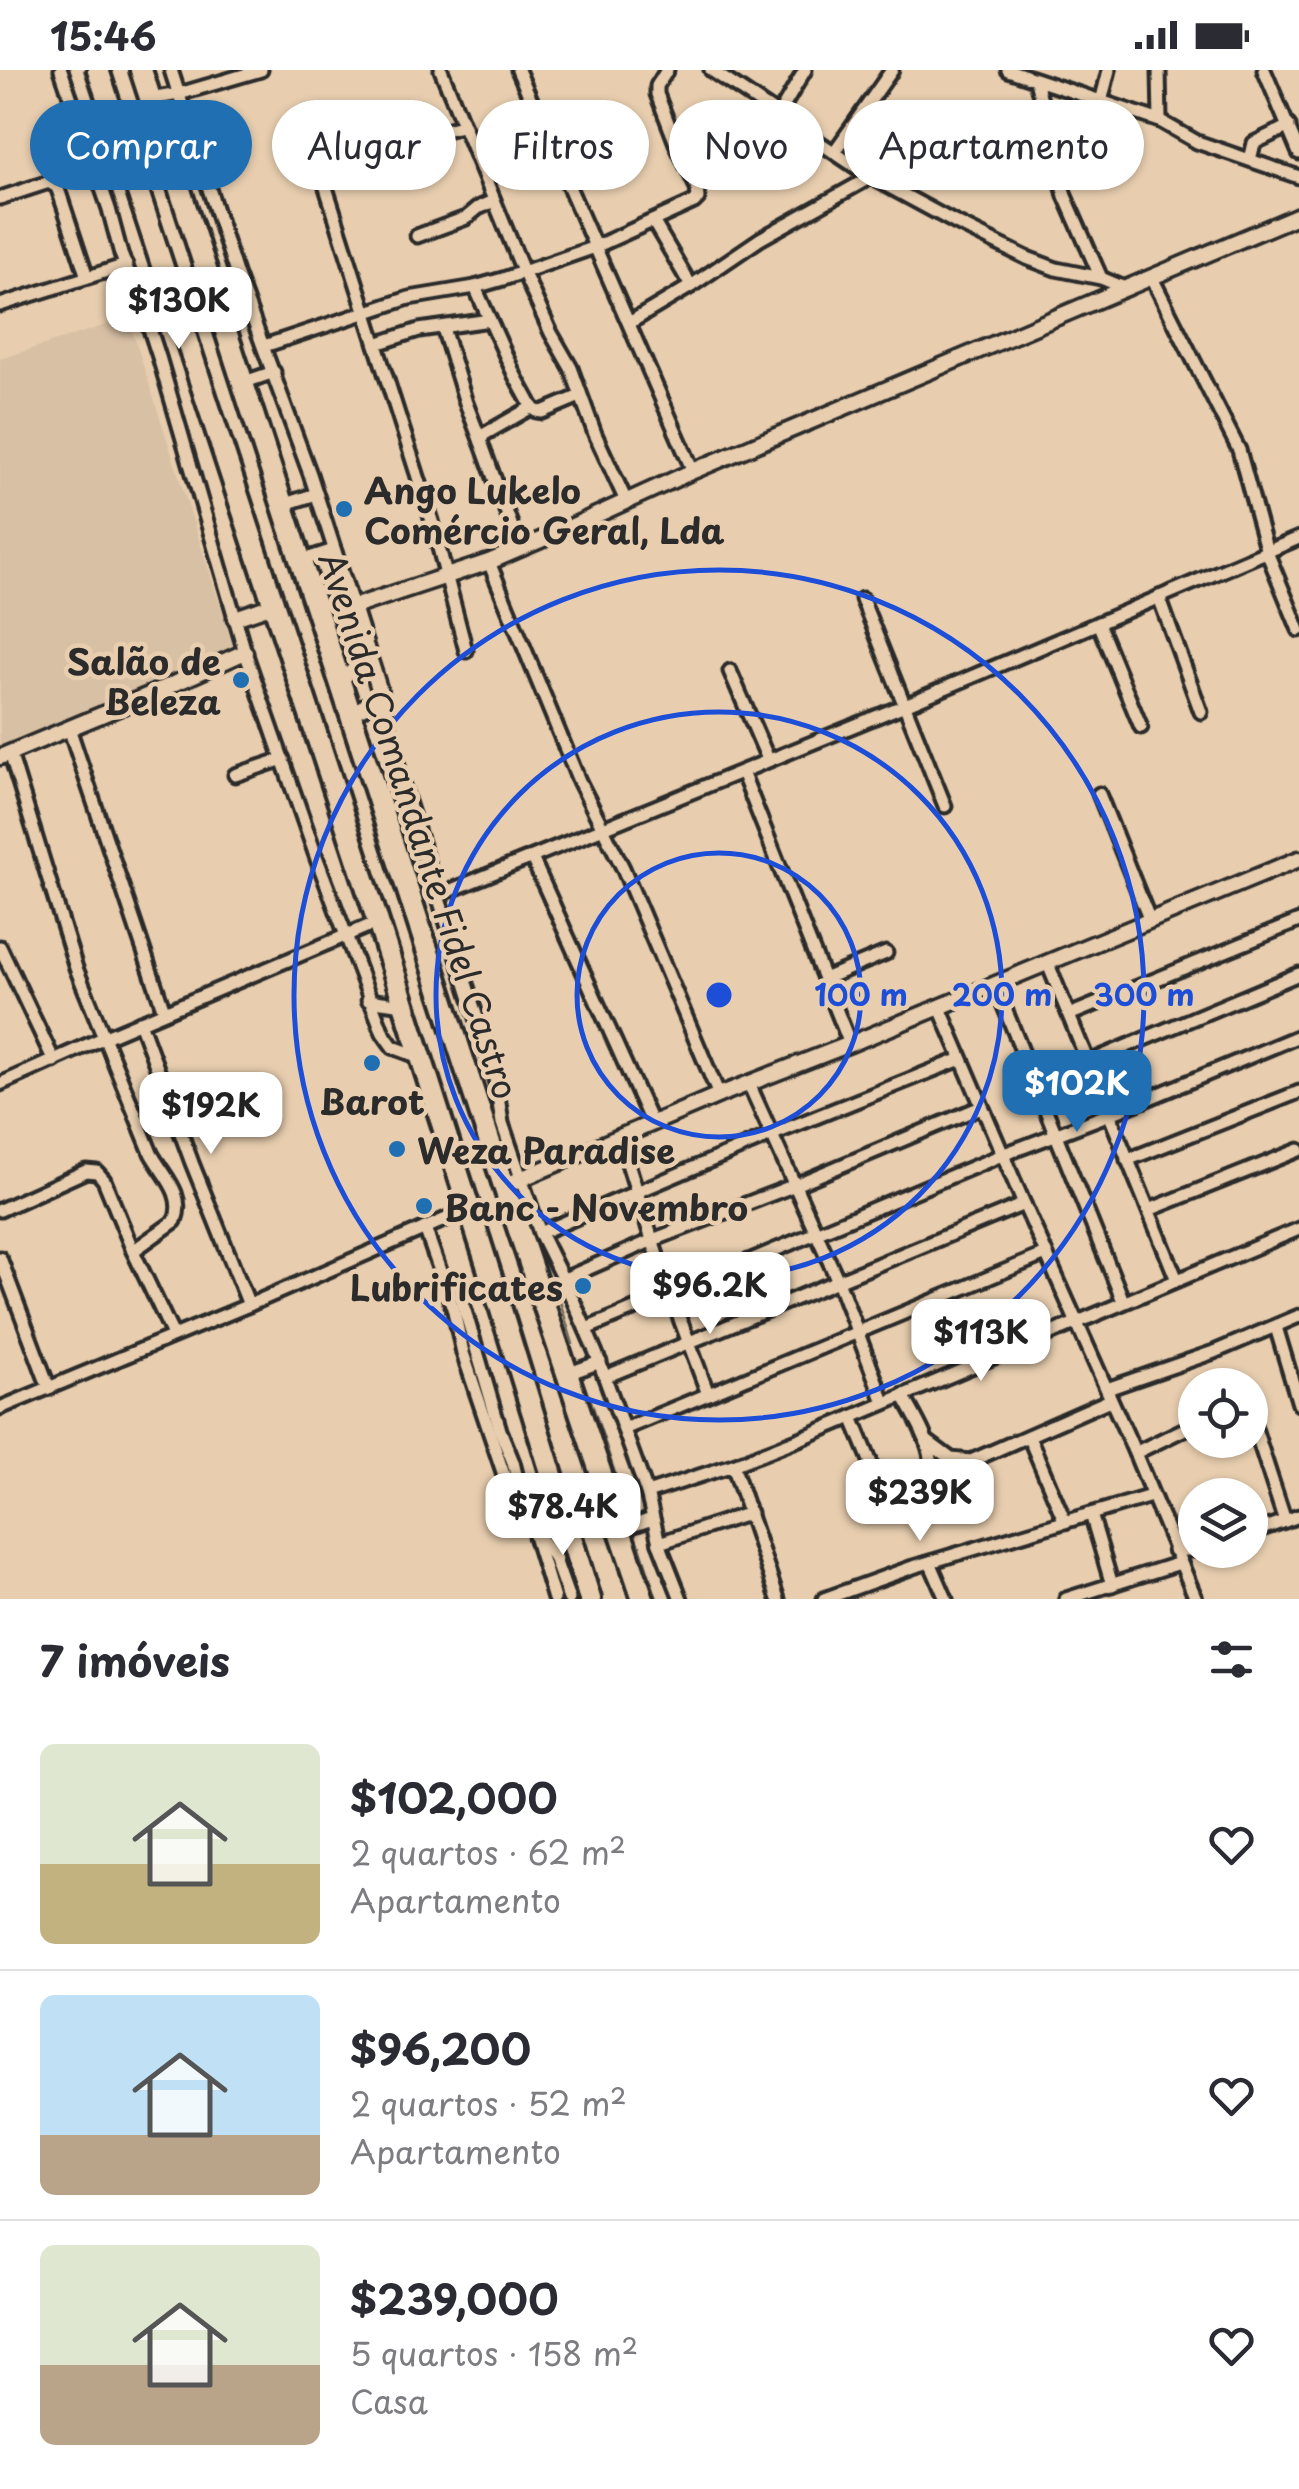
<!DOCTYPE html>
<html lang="pt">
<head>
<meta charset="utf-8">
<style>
  body { margin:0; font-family:"Playpen Sans",sans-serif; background:#f2f2f3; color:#2b2b33; height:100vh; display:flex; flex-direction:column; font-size:38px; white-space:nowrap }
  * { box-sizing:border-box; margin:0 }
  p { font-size:32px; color:#7c7c81 }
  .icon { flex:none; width:55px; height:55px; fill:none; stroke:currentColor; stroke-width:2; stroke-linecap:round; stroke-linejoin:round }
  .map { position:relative; height:1529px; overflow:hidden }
  .sheet { display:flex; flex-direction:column; background:#fff; flex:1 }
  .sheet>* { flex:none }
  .guide { position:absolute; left:30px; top:30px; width:1240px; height:90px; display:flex; gap:20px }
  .buttons { position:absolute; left:1178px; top:1298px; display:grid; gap:20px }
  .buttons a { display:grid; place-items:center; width:90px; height:90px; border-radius:50%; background:#fff; box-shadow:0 2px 8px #0004; font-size:50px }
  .price { position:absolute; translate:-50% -85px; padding:0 22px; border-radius:20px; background:#fff; color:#222; font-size:32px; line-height:65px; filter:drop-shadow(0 2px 5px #0008) }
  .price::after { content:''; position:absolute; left:50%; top:60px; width:30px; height:22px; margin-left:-15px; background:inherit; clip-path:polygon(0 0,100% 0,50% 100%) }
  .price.current { background:#1f6fb2; color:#fff }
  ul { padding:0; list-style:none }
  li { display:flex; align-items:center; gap:30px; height:250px; padding:0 40px }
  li+li { border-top:2px solid #e1e1e2 }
  li span { display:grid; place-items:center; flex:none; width:280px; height:200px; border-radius:15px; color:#555 }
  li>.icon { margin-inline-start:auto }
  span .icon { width:120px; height:120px; fill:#fffc; stroke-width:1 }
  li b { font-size:42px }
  h2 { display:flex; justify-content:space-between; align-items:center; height:120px; padding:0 40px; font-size:42px }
  .pill { padding:0 35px; border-radius:45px; background:#fff; box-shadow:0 2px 8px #0004; font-size:35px; line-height:90px }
  .pill.current { background:#1f6fb2; color:#fff }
  .status { display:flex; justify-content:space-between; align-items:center; height:70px; padding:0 50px; background:#fff; direction:ltr }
  .status svg { height:28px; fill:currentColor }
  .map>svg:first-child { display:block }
  .built { fill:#d8c0a4 }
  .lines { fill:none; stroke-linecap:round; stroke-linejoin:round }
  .stream { stroke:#6f665a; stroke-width:2.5 }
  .minor-casing { stroke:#2b2b2b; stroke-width:19 }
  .tertiary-casing { stroke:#2b2b2b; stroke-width:21 }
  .motorway-casing { stroke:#2b2b2b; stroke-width:28 }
  .minor { stroke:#e8ceaf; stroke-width:11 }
  .tertiary { stroke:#e8ceaf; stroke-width:14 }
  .motorway { stroke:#e8ceaf; stroke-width:20 }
  .ring { fill:none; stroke:#1d4ed8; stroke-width:5 }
  .poi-dot { fill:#1f6fb2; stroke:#e8ceaf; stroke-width:4 }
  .labels { text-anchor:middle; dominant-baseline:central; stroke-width:9; stroke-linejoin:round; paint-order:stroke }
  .poi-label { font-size:35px; font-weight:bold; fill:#2b2b2b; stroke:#e8ceaf; text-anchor:start }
  .street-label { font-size:35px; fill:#2b2b2b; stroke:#e8ceaf }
  .centre { fill:#1d4ed8; stroke:#e8ceaf; stroke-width:5 }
  .ring-label { font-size:30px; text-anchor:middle; font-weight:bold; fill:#1d4ed8; stroke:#e8ceaf; stroke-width:9; stroke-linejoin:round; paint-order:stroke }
</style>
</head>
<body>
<div class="status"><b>15:46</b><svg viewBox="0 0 49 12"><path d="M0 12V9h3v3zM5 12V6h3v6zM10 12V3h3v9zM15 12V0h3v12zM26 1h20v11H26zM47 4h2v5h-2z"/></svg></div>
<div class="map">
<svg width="1299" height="1529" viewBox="0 0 1299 1529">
  <rect width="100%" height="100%" fill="#e8ceaf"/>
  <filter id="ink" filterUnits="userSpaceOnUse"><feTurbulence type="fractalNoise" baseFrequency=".01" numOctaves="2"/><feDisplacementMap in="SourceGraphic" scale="20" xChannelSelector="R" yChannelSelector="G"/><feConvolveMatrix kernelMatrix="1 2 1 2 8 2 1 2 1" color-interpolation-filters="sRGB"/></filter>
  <g filter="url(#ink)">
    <path class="built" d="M 128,248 L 234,578 L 0,678 L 0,289 Z"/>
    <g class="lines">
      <g class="stream">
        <path d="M 84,0 L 162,233"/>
        <path d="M 153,0 L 159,19"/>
        <path d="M 164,34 L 219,201"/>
        <path d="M 223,213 L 252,306"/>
        <path d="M 173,267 L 258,527"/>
        <path d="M 255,315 L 292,426"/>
        <path d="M 295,436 L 310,481"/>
        <path d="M 314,492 L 347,596"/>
        <path d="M 268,555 L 363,843"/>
        <path d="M 352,610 L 358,631"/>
        <path d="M 363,646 L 395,743"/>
        <path d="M 401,761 L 434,866"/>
        <path d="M 369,863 L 390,927"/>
        <path d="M 394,939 L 407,979"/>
        <path d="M 409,986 L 414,1001"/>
        <path d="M 417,1010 L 440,1080"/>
        <path d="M 467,1163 L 538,1402 L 579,1529"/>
        <path d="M 555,1215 L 573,1274"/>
        <path d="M 589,1325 L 623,1427"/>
        <path d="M 640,1476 L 657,1529"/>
      </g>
      <g class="minor-casing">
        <g id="minor">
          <path d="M 61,0 L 109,139 L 121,184 L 145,244 L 159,287 L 245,582 L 317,789 L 383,963 L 393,977 L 420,987"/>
          <path d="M 171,0 L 236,203 L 310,404 L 353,537"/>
          <path d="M 441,0 L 523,201 L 551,263 L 571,298 L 595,364 L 626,431"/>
          <path d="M 518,0 L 693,401"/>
          <path d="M 711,0 L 871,107 L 954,152 L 1027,188 L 1056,199 L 1101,208 L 1127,219"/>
          <path d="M 1008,0 L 1160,51 L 1197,72 L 1299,107"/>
          <path d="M 1159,0 L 1160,51"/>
          <path d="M 1264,0 L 1299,83"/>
          <path d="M 1036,11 L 1065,126 L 1101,208"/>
          <path d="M 150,29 L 179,24 L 261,0"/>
          <path d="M 1101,32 L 1109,0"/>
          <path d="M 779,44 L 805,0"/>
          <path d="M 462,56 L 342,84 L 326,96 L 322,105 L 432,451 L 466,581"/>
          <path d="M 835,81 L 892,0"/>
          <path d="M 1250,90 L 1254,73 L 1289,56"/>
          <path d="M 0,128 L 49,112 L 57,117 L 60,125 L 87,207"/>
          <path d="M 653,151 L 691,216"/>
          <path d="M 417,166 L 466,148 L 478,138 L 494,131"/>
          <path d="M 1152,208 L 1239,380 L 1267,482 L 1299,560"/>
          <path d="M 0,235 L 126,195"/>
          <path d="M 629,253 L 691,216 L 760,169 L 871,107"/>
          <path d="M 443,258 L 466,333 L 481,372 L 483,365 L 532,337 L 515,306 L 475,217"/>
          <path d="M 376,274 L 419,260 L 490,250"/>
          <path d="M 264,276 L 409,228 L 475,217 L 503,209 L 595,177 L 694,132 L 698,128 L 697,118 L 677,76 L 657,24 L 657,16 L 667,0"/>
          <path d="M 242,313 L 274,302"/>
          <path d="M 532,337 L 536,341 L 542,342 L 580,326"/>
          <path d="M 481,372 L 520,479"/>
          <path d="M 282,435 L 316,424"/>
          <path d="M 300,491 L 334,480"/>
          <path d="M 489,492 L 579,711 L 623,798 L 719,1025"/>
          <path d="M 1159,527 L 1201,642"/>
          <path d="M 862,529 L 945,736"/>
          <path d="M 1098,553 L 1141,657"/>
          <path d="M 730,601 L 768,689"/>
          <path d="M 340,615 L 367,580"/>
          <path d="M 382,628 L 403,716 L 486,976 L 496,1013 L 502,1053 L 540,1163 L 573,1230 L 596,1283 L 647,1423 L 659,1473 L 681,1529"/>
          <path d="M 69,658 L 164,941"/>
          <path d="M 10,683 L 76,898 L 151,1083 C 162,1104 186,1124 175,1151 L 133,1181"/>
          <path d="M 742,702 L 850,974"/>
          <path d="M 235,705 L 283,689"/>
          <path d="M 1099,724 L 1150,851"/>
          <path d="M 532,788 L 652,1054"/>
          <path d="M 439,825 L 905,635 L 1299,468"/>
          <path d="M 0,877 L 54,991"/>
          <path d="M 1048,894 L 1177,1210"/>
          <path d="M 824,909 L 886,883"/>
          <path d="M 995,914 L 1123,1231"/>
          <path d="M 368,930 L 404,935"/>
          <path d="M 940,938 L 1024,1134 L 1135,1383 L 1196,1529"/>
          <path d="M 1069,945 L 1299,851"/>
          <path d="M 140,952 L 192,1093 L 249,1235"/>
          <path d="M 1089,992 L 1299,904"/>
          <path d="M 0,1014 L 103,968 L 378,852"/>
          <path d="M 749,1014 L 838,1211 L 884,1332"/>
          <path d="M 620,1068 L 661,1198 L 708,1324"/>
          <path d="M 1127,1090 L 1299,1022"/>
          <path d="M 0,1140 L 86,1101 L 97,1102 L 104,1110 L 133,1181 L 173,1265"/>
          <path d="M 1149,1140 L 1299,1080"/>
          <path d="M 425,1158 L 454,1241 L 463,1283 L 506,1411 L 527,1451 L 556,1489"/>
          <path d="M 540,1163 L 771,1065 L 961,989"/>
          <path d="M 0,1188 L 49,1318"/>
          <path d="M 562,1210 L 653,1170 L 795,1115 L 981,1037"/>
          <path d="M 461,1227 L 500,1360 L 513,1392 L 521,1425 L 535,1450"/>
          <path d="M 1276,1257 L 1299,1334"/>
          <path d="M 586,1259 L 1002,1085 L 1128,1037 L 1299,966"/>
          <path d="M 567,1304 L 600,1292"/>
          <path d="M 605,1307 L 1024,1134"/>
          <path d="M 1107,1319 L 1214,1282 L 1299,1246"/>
          <path d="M 0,1338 L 249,1235 L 469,1139"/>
          <path d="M 1250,1343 L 1285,1451"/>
          <path d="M 852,1347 L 885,1427 C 893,1427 900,1425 908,1422 C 956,1407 917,1352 903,1325"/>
          <path d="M 624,1359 L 1046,1184"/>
          <path d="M 1029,1367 L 1065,1452"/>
          <path d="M 928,1372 L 951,1389 L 971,1391 L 1110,1330"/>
          <path d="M 1135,1383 L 1195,1354"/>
          <path d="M 733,1395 L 778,1529"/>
          <path d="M 647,1423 L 733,1395 L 802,1368 L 1299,1159"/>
          <path d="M 1091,1444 L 1112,1515"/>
          <path d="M 620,1460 L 652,1449"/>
          <path d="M 1250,1463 L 1299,1446"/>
          <path d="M 535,1466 L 554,1529"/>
          <path d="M 659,1473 L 750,1443"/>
          <path d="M 1174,1480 L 1195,1480"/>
          <path d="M 553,1484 L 569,1529"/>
          <path d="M 930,1492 L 946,1529"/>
          <path d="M 824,1529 L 913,1497 L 1151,1426"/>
          <path d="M 1066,1529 L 1180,1493"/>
        </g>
      </g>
      <g class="tertiary-casing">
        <g id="tertiary">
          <path d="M 235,548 L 273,535"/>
          <path d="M 349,644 L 382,628 L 353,537 L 489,492 L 557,463 L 693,401 L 1299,145"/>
          <path d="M 0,687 L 149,625 L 245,582"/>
          <path d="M 504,1116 L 719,1025 L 850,974 L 1299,789"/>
        </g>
      </g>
      <g class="motorway-casing">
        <g id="motorway">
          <path d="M 98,0 L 378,852 L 490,1204 L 590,1529"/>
          <path d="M 141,0 L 504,1116 L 643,1529"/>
        </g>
      </g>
      <use href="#minor" class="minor"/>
      <use href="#tertiary" class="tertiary"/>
      <use href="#motorway" class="motorway"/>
    </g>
  </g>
  <g class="ring">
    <circle cx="719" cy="925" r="142"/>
    <circle cx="719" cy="925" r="283"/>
    <circle cx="719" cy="925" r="425"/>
  </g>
  <g class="poi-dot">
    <circle cx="344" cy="439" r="10"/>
    <circle cx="241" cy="610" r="10"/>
    <circle cx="372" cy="993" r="10"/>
    <circle cx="397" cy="1079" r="10"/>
    <circle cx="424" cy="1136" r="10"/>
    <circle cx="583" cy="1216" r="10"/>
  </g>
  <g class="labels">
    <g class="poi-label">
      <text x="364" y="419">Ango Lukelo<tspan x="364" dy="40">Comércio Geral, Lda</tspan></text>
      <text x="221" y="590" text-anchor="end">Salão de<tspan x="221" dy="40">Beleza</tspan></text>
      <text x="372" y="1030" text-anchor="middle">Barot</text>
      <text x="417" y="1079">Weza Paradise</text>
      <text x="444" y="1136">Banc - Novembro</text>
      <text x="563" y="1216" text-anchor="end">Lubrificates</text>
    </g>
    <g class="street-label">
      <text transform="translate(420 755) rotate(72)">Avenida Comandante Fidel Castro</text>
    </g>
  </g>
  <circle cx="719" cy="925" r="15" class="centre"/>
  <g class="ring-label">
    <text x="861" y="936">100 m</text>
    <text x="1002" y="936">200 m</text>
    <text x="1144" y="936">300 m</text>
  </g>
</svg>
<div class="buttons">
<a><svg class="icon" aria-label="locate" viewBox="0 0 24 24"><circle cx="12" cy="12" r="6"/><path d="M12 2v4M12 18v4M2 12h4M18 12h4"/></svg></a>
<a><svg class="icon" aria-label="layers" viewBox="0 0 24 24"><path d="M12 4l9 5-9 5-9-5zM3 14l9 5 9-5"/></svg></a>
</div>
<b class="price" style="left:179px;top:282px">$130K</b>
<b class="price current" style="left:1077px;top:1065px">$102K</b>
<b class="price" style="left:211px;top:1087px">$192K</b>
<b class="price" style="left:710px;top:1267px">$96.2K</b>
<b class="price" style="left:981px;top:1314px">$113K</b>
<b class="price" style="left:920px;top:1474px">$239K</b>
<b class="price" style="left:563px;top:1488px">$78.4K</b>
<div class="guide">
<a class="pill current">Comprar</a>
<a class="pill">Alugar</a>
<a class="pill">Filtros</a>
<a class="pill">Novo</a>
<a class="pill">Apartamento</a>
</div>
</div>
<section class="sheet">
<h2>7 imóveis<svg class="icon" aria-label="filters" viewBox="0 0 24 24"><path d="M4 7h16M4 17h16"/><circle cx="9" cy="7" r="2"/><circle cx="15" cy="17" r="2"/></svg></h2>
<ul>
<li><span style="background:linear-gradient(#dfe7d0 60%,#c2b280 0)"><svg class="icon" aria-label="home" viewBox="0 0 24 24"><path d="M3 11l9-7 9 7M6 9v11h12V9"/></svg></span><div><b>$102,000</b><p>2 quartos · 62 m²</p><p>Apartamento</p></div><svg class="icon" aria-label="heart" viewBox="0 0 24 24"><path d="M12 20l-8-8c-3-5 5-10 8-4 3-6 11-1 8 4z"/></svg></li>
<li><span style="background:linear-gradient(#bfe0f5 70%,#b9a48a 0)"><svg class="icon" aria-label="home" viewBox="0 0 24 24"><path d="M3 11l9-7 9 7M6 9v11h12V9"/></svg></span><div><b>$96,200</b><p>2 quartos · 52 m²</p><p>Apartamento</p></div><svg class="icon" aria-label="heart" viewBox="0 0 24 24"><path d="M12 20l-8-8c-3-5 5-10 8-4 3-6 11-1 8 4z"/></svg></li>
<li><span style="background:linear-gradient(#dfe7d0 60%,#b9a48a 0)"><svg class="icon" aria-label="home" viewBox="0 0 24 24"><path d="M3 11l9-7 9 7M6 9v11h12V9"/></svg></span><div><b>$239,000</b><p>5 quartos · 158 m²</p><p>Casa</p></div><svg class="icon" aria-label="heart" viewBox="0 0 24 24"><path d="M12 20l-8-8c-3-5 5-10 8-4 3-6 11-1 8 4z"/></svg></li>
</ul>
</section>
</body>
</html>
